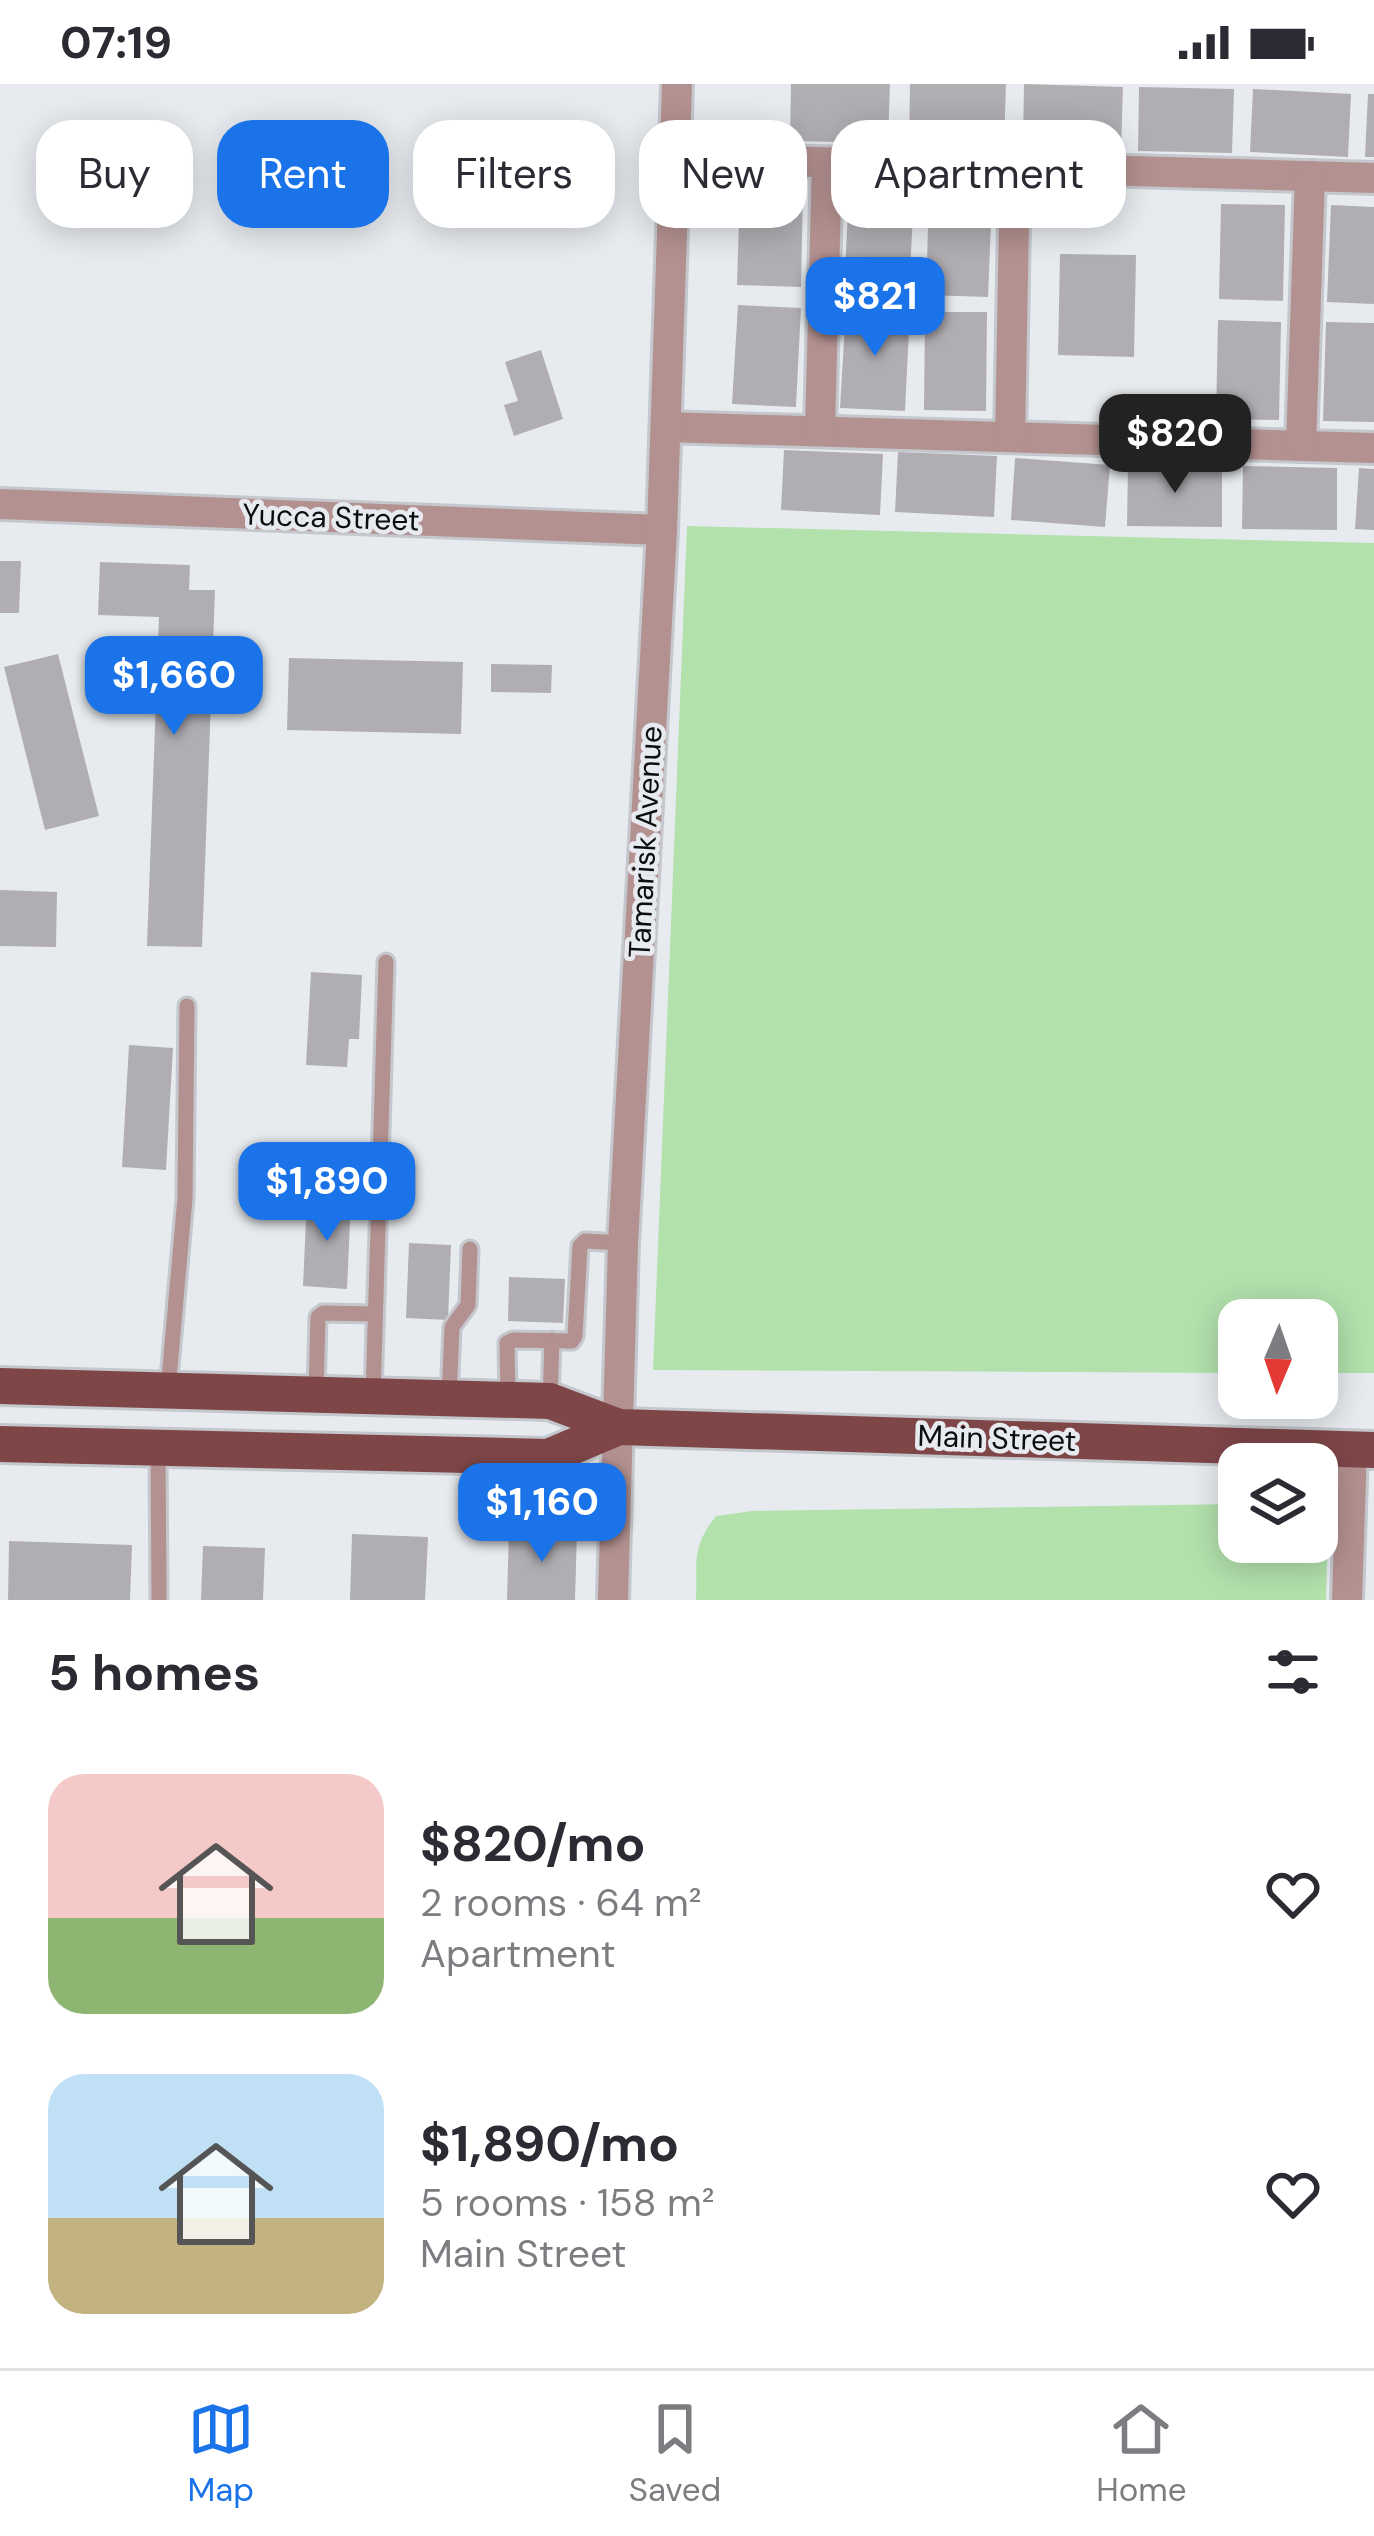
<!DOCTYPE html>
<html lang="en">
<head>
<meta charset="utf-8">
<style>
  body { margin:0; font-family:"DM Sans",sans-serif; background:#f7f7f7; color:#2b2b33; height:100vh; display:flex; flex-direction:column; font-size:45px; white-space:nowrap }
  * { box-sizing:border-box; margin:0 }
  p { font-size:39px; color:#7c7c81 }
  .icon { flex:none; width:66px; height:66px; fill:none; stroke:currentColor; stroke-width:2; stroke-linecap:round; stroke-linejoin:round }
  .map { position:relative; height:1516px; overflow:hidden }
  .side { display:flex; flex-direction:column; background:#fff; flex:1 }
  .side>* { flex:none }
  .top-card { position:absolute; left:36px; top:36px; width:1302px; height:108px; display:flex; gap:24px }
  .needle { width:78px; rotate:182deg }
  .tools { position:absolute; left:1218px; top:1215px; display:grid; gap:24px }
  .tools a { display:grid; place-items:center; width:120px; height:120px; border-radius:24px; background:#fff; box-shadow:0 6px 30px #0003; font-size:60px }
  .price { position:absolute; translate:-50% -102px; padding:0 27px; border-radius:24px; background:#1a73e8; color:#fff; font-size:39px; line-height:78px; filter:drop-shadow(0 3px 6px #0008) }
  .price::after { content:''; position:absolute; left:50%; top:72px; width:36px; height:27px; margin-left:-18px; background:inherit; clip-path:polygon(0 0,100% 0,50% 100%) }
  .price.current { background:#222; color:#fff }
  ul { padding:0; list-style:none }
  li { display:flex; align-items:center; gap:36px; height:300px; padding:0 48px }
  li span { display:grid; place-items:center; flex:none; width:336px; height:240px; border-radius:36px; color:#555 }
  li>.icon { margin-inline-start:auto }
  span .icon { width:144px; height:144px; fill:#fffc; stroke-width:1 }
  li b { font-size:51px }
  h2 { display:flex; justify-content:space-between; align-items:center; height:144px; padding:0 48px; font-size:51px }
  .chip { padding:0 42px; border-radius:36px; background:#fff; box-shadow:0 6px 30px #0003; font-size:42px; line-height:108px }
  .chip.current { background:#1a73e8; color:#fff }
  .status { display:flex; justify-content:space-between; align-items:center; height:84px; padding:0 60px; background:#fff; direction:ltr }
  .status svg { height:33px; fill:currentColor }
  .tab-bar { display:flex; justify-content:space-around; align-items:center; height:168px; border-top:3px solid #e1e1e2; background:#fff; font-size:33px; color:#7c7c81 }
  .tab-bar a { display:grid; justify-items:center; gap:6px }
  .tab-bar .current { color:#1a73e8 }
  .map>svg:first-child { display:block }
  .green { fill:#b2e1ac }
  .building { fill:#b1aeb3 }
  .lines { fill:none; stroke-linecap:round; stroke-linejoin:round }
  .lane-casing { stroke:#c4c7cb; stroke-width:21 }
  .street-casing { stroke:#c4c7cb; stroke-width:36 }
  .primary-casing { stroke:#c4c7cb; stroke-width:42 }
  .lane { stroke:#b39190; stroke-width:15 }
  .street { stroke:#b39190; stroke-width:30 }
  .primary { stroke:#7f4648; stroke-width:36 }
  .labels { text-anchor:middle; dominant-baseline:central; stroke-width:9; stroke-linejoin:round; paint-order:stroke }
  .street-label { font-size:30px; fill:#0c0d0e; stroke:#e7ebef }
</style>
</head>
<body>
<div class="status"><b>07:19</b><svg viewBox="0 0 49 12"><path d="M0 12V9h3v3zM5 12V6h3v6zM10 12V3h3v9zM15 12V0h3v12zM26 1h20v11H26zM47 4h2v5h-2z"/></svg></div>
<div class="map">
<svg width="1374" height="1516" viewBox="0 0 1374 1516">
  <rect width="100%" height="100%" fill="#e7ebef"/>
  <g class="green">
    <path d="M 687,442 L 1374,459 L 1374,1289 L 1317,1289 L 1317,1236 L 1239,1236 L 1239,1289 L 653,1286 Z"/>
    <path d="M 1317,1419 L 1329,1419 L 1326,1516 L 696,1516 C 698,1478 690,1465 716,1432 L 752,1427 L 1239,1420 L 1239,1458 L 1317,1458 Z"/>
  </g>
  <g class="building">
    <path d="M 791,0 L 890,0 L 888,59 L 790,57 Z"/>
    <path d="M 910,0 L 1006,0 L 1004,63 L 909,61 Z"/>
    <path d="M 1024,0 L 1123,3 L 1121,66 L 1023,63 Z"/>
    <path d="M 1139,3 L 1234,5 L 1232,69 L 1138,67 Z"/>
    <path d="M 1253,5 L 1351,10 L 1348,73 L 1250,68 Z"/>
    <path d="M 1368,10 L 1374,10 L 1374,73 L 1365,73 Z"/>
    <path d="M 740,104 L 803,105 L 801,203 L 737,201 Z"/>
    <path d="M 849,109 L 914,112 L 909,207 L 844,204 Z"/>
    <path d="M 929,111 L 992,114 L 988,213 L 926,211 Z"/>
    <path d="M 1221,120 L 1285,121 L 1283,217 L 1219,215 Z"/>
    <path d="M 1331,121 L 1374,123 L 1374,220 L 1327,218 Z"/>
    <path d="M 1060,170 L 1136,171 L 1134,273 L 1058,271 Z"/>
    <path d="M 738,221 L 801,224 L 796,323 L 732,320 Z"/>
    <path d="M 846,223 L 910,227 L 905,327 L 840,324 Z"/>
    <path d="M 925,228 L 987,228 L 986,327 L 924,326 Z"/>
    <path d="M 1218,236 L 1281,238 L 1279,336 L 1216,335 Z"/>
    <path d="M 1326,238 L 1374,239 L 1374,338 L 1323,337 Z"/>
    <path d="M 541,266 L 563,335 L 514,352 L 504,321 L 518,317 L 505,278 Z"/>
    <path d="M 784,366 L 883,370 L 880,431 L 781,426 Z"/>
    <path d="M 898,368 L 997,372 L 994,433 L 895,428 Z"/>
    <path d="M 1015,374 L 1110,381 L 1105,443 L 1011,436 Z"/>
    <path d="M 1128,380 L 1222,381 L 1222,443 L 1127,442 Z"/>
    <path d="M 1243,382 L 1337,384 L 1337,446 L 1242,445 Z"/>
    <path d="M 1359,384 L 1374,385 L 1374,446 L 1355,445 Z"/>
    <path d="M 0,477 L 21,477 L 19,529 L 0,529 Z"/>
    <path d="M 100,478 L 190,481 L 189,506 L 215,506 L 202,863 L 147,862 L 159,533 L 98,531 Z"/>
    <path d="M 58,570 L 99,732 L 45,746 L 4,583 Z"/>
    <path d="M 289,574 L 463,578 L 461,650 L 287,646 Z"/>
    <path d="M 491,580 L 552,581 L 551,609 L 491,608 Z"/>
    <path d="M 0,806 L 57,808 L 56,863 L 0,862 Z"/>
    <path d="M 311,888 L 362,891 L 359,955 L 349,955 L 347,983 L 306,981 Z"/>
    <path d="M 129,961 L 173,964 L 166,1086 L 122,1083 Z"/>
    <path d="M 307,1115 L 351,1117 L 347,1205 L 303,1202 Z"/>
    <path d="M 409,1159 L 451,1161 L 448,1236 L 406,1234 Z"/>
    <path d="M 509,1193 L 565,1195 L 563,1239 L 508,1237 Z"/>
    <path d="M 509,1445 L 577,1447 L 575,1516 L 507,1516 Z"/>
    <path d="M 352,1450 L 428,1453 L 425,1516 L 350,1516 Z"/>
    <path d="M 9,1457 L 132,1461 L 130,1516 L 8,1516 Z"/>
    <path d="M 203,1462 L 265,1464 L 263,1516 L 201,1516 Z"/>
  </g>
  <g class="lines">
    <g class="lane-casing">
      <g id="lane">
        <path d="M 168,1306 L 185,1114 L 187,922"/>
        <path d="M 316,1310 L 318,1233 L 323,1229 L 375,1230"/>
        <path d="M 373,1312 L 386,878"/>
        <path d="M 508,1313 L 507,1259 L 513,1256 L 572,1257 L 575,1252 L 580,1162 L 585,1157 L 623,1159"/>
        <path d="M 449,1314 L 452,1243 L 468,1221 L 470,1165"/>
        <path d="M 550,1317 L 552,1256"/>
        <path d="M 158,1365 L 159,1516"/>
      </g>
    </g>
    <g class="street-casing">
      <g id="street">
        <path d="M 674,74 L 1374,94"/>
        <path d="M 666,343 L 1374,364"/>
        <path d="M 820,347 L 827,79"/>
        <path d="M 1010,353 L 1015,84"/>
        <path d="M 1301,362 L 1310,92"/>
        <path d="M 0,420 L 662,446"/>
        <path d="M 613,1516 L 623,1159 L 662,446 L 677,0"/>
        <path d="M 1347,1516 L 1352,1365"/>
      </g>
    </g>
    <g class="primary-casing">
      <g id="primary">
        <path d="M 0,1302 L 550,1317 L 619,1343 L 1374,1366"/>
        <path d="M 0,1360 L 548,1373 L 619,1343"/>
      </g>
    </g>
    <use href="#lane" class="lane"/>
    <use href="#street" class="street"/>
    <use href="#primary" class="primary"/>
  </g>
  <g class="labels">
    <g class="street-label">
      <text transform="translate(331 433) rotate(2)">Yucca Street</text>
      <text transform="translate(645 758) rotate(-87)">Tamarisk Avenue</text>
      <text transform="translate(997 1354) rotate(2)">Main Street</text>
    </g>
  </g>
</svg>
<div class="tools">
<a><svg class="needle" viewBox="-14 -14 28 28"><path d="M0-13l5 13h-10z" fill="#e53935"/><path d="M0 13l5-13h-10z" fill="#7c7c81"/></svg></a>
<a><svg class="icon" aria-label="layers" viewBox="0 0 24 24"><path d="M12 4l9 5-9 5-9-5zM3 14l9 5 9-5"/></svg></a>
</div>
<b class="price" style="left:875px;top:275px">$821</b>
<b class="price current" style="left:1175px;top:412px">$820</b>
<b class="price" style="left:174px;top:654px">$1,660</b>
<b class="price" style="left:327px;top:1160px">$1,890</b>
<b class="price" style="left:542px;top:1481px">$1,160</b>
<div class="top-card">
<a class="chip">Buy</a>
<a class="chip current">Rent</a>
<a class="chip">Filters</a>
<a class="chip">New</a>
<a class="chip">Apartment</a>
</div>
</div>
<section class="side">
<h2>5 homes<svg class="icon" aria-label="filters" viewBox="0 0 24 24"><path d="M4 7h16M4 17h16"/><circle cx="9" cy="7" r="2"/><circle cx="15" cy="17" r="2"/></svg></h2>
<ul>
<li><span style="background:linear-gradient(#f6c9c9 60%,#8fb573 0)"><svg class="icon" aria-label="home" viewBox="0 0 24 24"><path d="M3 11l9-7 9 7M6 9v11h12V9"/></svg></span><div><b>$820/mo</b><p>2 rooms · 64 m²</p><p>Apartment</p></div><svg class="icon" aria-label="heart" viewBox="0 0 24 24"><path d="M12 20l-8-8c-3-5 5-10 8-4 3-6 11-1 8 4z"/></svg></li>
<li><span style="background:linear-gradient(#bfe0f5 60%,#c2b280 0)"><svg class="icon" aria-label="home" viewBox="0 0 24 24"><path d="M3 11l9-7 9 7M6 9v11h12V9"/></svg></span><div><b>$1,890/mo</b><p>5 rooms · 158 m²</p><p>Main Street</p></div><svg class="icon" aria-label="heart" viewBox="0 0 24 24"><path d="M12 20l-8-8c-3-5 5-10 8-4 3-6 11-1 8 4z"/></svg></li>
</ul>
</section>
<nav class="tab-bar">
<a class="current"><svg class="icon" aria-label="map" viewBox="0 0 24 24"><path d="M3 6l6-2 6 2 6-2v14l-6 2-6-2-6 2zM9 4v14M15 6v14"/></svg>Map</a>
<a><svg class="icon" aria-label="saved" viewBox="0 0 24 24"><path d="M7 4h10v16l-5-4-5 4z"/></svg>Saved</a>
<a><svg class="icon" aria-label="home" viewBox="0 0 24 24"><path d="M3 11l9-7 9 7M6 9v11h12V9"/></svg>Home</a>
</nav>
</body>
</html>
